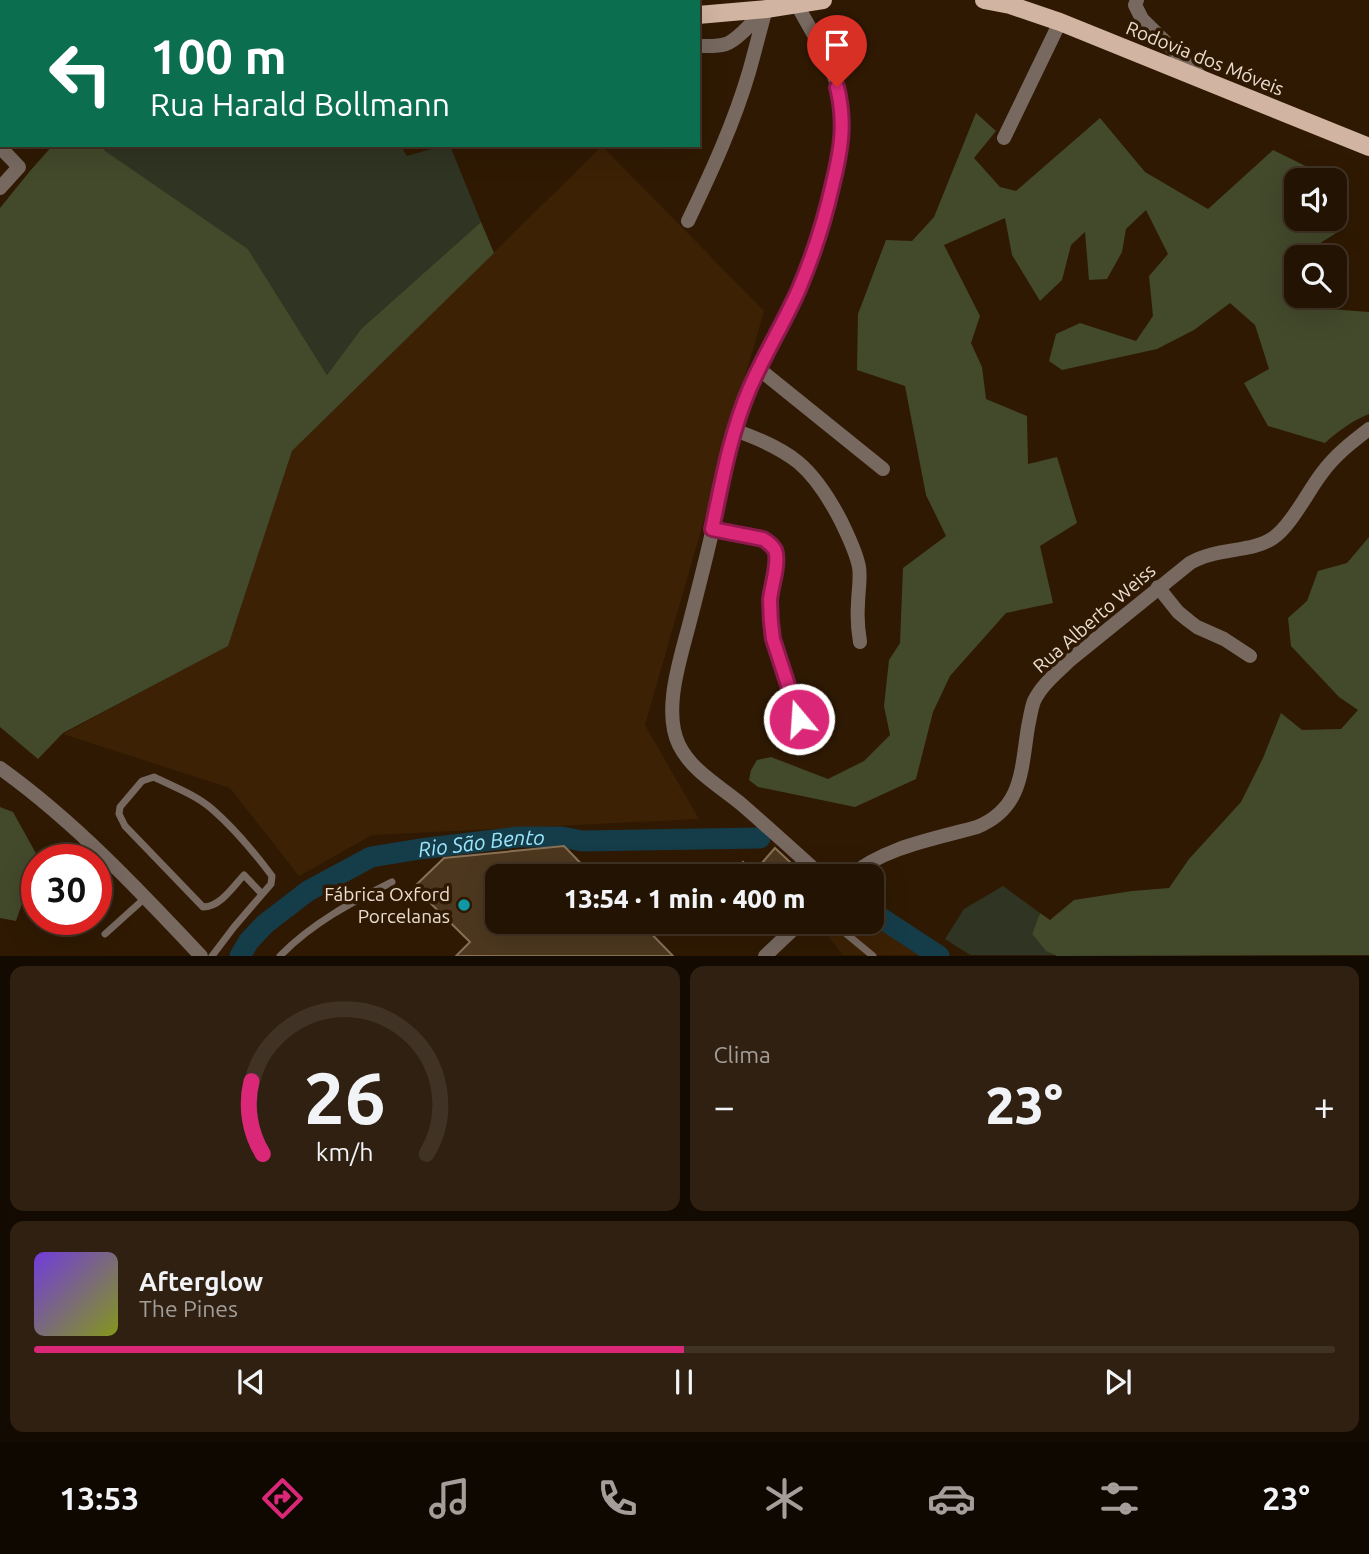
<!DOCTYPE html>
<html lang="pt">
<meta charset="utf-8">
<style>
:root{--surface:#231302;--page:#2f2011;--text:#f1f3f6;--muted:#a39e99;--line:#403224;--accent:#db2777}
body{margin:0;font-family:Ubuntu,sans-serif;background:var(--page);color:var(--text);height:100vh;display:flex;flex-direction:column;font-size:26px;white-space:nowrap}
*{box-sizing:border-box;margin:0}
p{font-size:23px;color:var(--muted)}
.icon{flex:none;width:38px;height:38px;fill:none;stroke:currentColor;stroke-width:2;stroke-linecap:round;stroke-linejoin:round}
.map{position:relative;height:956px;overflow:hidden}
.drawer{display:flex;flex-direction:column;gap:10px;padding:10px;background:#130a01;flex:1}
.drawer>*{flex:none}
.top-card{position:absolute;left:0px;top:0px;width:700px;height:147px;box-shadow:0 7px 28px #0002,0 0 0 2px var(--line);background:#0b6e4f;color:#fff;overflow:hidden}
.fabs{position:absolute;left:1284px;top:168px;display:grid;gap:14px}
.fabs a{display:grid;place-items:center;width:63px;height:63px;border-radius:14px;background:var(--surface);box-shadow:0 7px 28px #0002,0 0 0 2px var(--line);font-size:35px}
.speed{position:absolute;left:21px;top:844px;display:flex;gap:14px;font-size:35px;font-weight:700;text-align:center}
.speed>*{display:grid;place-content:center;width:91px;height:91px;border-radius:50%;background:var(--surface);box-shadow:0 7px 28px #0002,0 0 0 2px var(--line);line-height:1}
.speed .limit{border:10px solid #d22;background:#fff;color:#111}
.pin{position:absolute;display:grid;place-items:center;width:60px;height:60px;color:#fff;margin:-72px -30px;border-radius:50% 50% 50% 0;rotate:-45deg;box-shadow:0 0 7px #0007}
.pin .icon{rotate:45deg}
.me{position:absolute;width:77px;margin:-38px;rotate:342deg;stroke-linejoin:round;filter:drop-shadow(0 0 5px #0008)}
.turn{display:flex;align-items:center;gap:24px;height:147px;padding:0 35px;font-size:32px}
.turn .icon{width:91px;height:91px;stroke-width:2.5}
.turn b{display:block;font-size:49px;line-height:60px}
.big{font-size:52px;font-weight:800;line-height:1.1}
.drawer .tile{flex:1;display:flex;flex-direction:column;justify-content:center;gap:10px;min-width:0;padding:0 24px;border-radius:14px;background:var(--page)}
.drawer .dial{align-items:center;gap:0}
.dial svg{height:182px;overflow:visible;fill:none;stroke:var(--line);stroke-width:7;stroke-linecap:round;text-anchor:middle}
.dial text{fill:var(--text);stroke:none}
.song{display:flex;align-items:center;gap:21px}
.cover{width:84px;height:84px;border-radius:10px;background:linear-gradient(135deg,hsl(260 70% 55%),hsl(70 70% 35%))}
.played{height:7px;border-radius:4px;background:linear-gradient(90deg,var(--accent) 50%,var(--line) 50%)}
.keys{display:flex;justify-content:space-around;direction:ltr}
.heat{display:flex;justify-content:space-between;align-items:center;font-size:38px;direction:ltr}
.drawer .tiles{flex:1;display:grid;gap:10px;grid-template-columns:1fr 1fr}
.tile:last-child{grid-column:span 2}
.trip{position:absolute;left:485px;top:864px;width:399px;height:70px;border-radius:14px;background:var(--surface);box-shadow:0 7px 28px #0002,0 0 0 2px var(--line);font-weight:800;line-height:70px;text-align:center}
.tab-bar{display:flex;height:112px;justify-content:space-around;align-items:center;background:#0e0801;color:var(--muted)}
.tab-bar .icon{width:49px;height:49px}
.tab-bar .current{color:var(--accent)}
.tab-bar b{font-size:32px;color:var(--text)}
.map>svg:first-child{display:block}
</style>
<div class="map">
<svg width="1369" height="956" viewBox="0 0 1369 956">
<rect width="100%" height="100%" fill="#2f1903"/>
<path fill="#3c2104" d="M602,146L764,311L645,725L699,819L372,835L299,876L230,788L63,734L227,646L292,451Z
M825,922H867L924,955H843L820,926Z"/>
<path fill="#303422" d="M101,145H400L407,156L435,148H451L481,222L361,329L327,375L248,249L104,151Z
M1003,886L1040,913L1032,934L1046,950L1057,955H970L945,939L964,909Z"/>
<path fill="#43492b" d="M976,113L996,131L974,158L1000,187L1016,191L1100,118L1145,172L1208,209L1273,150L1328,177L1329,180H1297V219H1335V199L1344,228L1308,251V257H1297V296H1317L1329,309L1369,312V414C1352,421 1338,431 1325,443L1268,426L1244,383L1269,369L1255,325L1230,303L1194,330L1157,349L1062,370L1049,361L1056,334L1080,323L1136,341L1153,316L1149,276L1168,254L1146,210L1126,229L1122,252L1107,279L1089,280L1085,232L1071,245L1062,280L1040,301L1012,255L1005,218L944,245L980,316L971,343L982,367L986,399L1027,416L1028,464L1057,457L1077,523L1040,546L1053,603L1006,613L950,676L933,712L916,779L855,807L758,787L749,780L751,770L757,760L771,757L828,779L864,761L890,735L884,706L889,660L900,643L903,568L946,536L926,495L905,386L857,370L858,314L886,240L912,241L934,217Z
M53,145H101L105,151L248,249L327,375L361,329L481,222L494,253L292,451L228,646L63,733L38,759L0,727V208L30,171Z
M1369,537V955L1057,956L1046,951L1032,934L1040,913L1050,920L1074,900L1132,891L1169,888L1189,859L1241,802L1263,758L1281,713L1302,730L1341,729L1358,710L1339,697L1291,646L1288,618L1307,601L1318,571L1347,563Z
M0,807L13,812L38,857L16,921L0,918Z"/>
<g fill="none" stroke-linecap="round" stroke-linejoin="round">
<g stroke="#153d49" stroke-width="21">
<path d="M872,912L939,956"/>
<path id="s1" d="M240,956L249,941L265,924L308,891L371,857L420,849L518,837H562L582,841L760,838"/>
</g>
</g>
<path fill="#4d381f" stroke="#887156" stroke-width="2" d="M564,846L594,877H497V922H640L673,956H456L470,942L414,887L444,858Z
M775,848L806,877H739L733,872L743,862L754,872Z"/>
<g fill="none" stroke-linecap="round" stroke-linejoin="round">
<path stroke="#776960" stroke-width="7" d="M832,922L873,956
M105,934L145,898
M212,956L234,927L271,884L272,876C254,852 235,829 212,809C196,795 174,787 154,777L142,781L120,807L119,814L125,826L203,907C220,907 233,887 244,875L262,894
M280,956C312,923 352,902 392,882"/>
<path stroke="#776960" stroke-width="14" d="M1137,0L1135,5L1142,19L1200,76
M506,2L508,0
M698,46C707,46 717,47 726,44C739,39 754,20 764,10
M1004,138L1060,22
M0,147L19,167L0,188
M688,221C711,173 734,123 749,72C755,51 760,30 766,9
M759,369L883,469
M734,430C792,450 813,467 841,521C848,536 856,551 859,567C861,579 858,592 858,604C857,617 858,630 860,642
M712,529C726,532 760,534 770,544C782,555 771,586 770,601C770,614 771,627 773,639L806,741
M1158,587L1178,612L1189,621L1197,627L1224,639L1250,656
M0,768C74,821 138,889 201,956"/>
<path stroke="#776960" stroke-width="14" d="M797,5C814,36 837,70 842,106C846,132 839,159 833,184C824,221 813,256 798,290C779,332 755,371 739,415C726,451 721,490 713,528C706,559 698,590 690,621C681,657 662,710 679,745C692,771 718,785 740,803C768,827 795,852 823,877
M849,877C884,847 934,839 977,827C1023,808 1021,770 1028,727C1030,718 1031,709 1034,701C1042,684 1058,672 1070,660L1190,563C1217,547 1251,553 1273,538C1291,526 1308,491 1322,473C1335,455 1352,442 1369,429
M765,956L801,922"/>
<path stroke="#d1b4a2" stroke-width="18" d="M571,0L578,2
M984,0L1010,5L1060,22L1369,147
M698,15L766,9L823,0"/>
</g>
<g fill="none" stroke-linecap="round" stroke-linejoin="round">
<g stroke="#8e194d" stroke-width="18">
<path id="route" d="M799,719L773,639C771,626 770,613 770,600C771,587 780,562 775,550C772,545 768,542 763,539L712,529C722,482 730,435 749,390C764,355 784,323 799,289C813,256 824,222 832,187C841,151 846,123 837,87"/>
</g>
<use href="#route" stroke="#db2777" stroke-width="12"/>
</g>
<circle fill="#0f9aa8" stroke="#2f1903" stroke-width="2.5" cx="464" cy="905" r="7"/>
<g text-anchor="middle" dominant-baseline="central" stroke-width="7" stroke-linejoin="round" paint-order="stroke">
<g font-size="19" fill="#ecddd0" stroke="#2f1903">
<text transform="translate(1205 58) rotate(22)">Rodovia dos Móveis</text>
<text transform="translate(1094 618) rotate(-41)">Rua Alberto Weiss</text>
</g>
<g font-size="19" fill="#ecddd0" stroke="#2f1903" text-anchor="end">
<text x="450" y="894">Fábrica Oxford<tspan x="450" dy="22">Porcelanas</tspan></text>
</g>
<g font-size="21" font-style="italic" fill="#9ce5fc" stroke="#2f1903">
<text stroke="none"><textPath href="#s1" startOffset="278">Rio São Bento</textPath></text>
</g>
</g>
</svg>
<div class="fabs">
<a><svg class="icon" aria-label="sound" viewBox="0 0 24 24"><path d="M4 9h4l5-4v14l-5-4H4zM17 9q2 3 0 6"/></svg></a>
<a><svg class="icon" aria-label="search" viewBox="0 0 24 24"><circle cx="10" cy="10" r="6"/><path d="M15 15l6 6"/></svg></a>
</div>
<div class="speed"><div class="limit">30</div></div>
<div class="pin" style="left:837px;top:87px;background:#d93025"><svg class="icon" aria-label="arrive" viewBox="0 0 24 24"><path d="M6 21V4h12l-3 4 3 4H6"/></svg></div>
<svg class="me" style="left:799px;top:719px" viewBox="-20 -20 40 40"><circle r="17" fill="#db2777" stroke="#fff" stroke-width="3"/><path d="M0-11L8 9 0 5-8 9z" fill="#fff"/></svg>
<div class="trip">13:54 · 1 min · 400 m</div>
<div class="top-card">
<div class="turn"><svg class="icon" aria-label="left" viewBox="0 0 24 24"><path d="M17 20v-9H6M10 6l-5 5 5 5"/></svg><div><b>100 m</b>Rua Harald Bollmann</div></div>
</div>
</div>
<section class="drawer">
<div class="tiles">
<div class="tile dial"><svg viewBox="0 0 100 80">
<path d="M14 69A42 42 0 1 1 86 69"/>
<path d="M14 69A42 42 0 0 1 9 37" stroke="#db2777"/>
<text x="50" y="56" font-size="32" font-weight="700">26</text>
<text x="50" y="72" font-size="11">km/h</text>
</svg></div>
<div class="tile"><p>Clima</p>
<div class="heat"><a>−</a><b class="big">23°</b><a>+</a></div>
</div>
<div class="tile">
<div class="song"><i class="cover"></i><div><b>Afterglow</b><p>The Pines</p></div></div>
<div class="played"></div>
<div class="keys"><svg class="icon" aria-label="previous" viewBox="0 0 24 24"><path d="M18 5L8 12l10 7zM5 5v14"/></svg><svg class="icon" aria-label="pause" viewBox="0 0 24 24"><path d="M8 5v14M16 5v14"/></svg><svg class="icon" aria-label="next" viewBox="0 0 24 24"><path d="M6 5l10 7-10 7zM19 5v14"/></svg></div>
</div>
</div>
</section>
<nav class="tab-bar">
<b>13:53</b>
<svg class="icon current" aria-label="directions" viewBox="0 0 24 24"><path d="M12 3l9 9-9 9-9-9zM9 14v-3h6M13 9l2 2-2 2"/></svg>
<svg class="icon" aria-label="music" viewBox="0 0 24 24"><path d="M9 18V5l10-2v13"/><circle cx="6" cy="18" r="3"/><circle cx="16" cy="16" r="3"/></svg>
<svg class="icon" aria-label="phone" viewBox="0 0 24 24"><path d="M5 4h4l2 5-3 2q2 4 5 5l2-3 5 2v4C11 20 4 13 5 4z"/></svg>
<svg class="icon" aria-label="climate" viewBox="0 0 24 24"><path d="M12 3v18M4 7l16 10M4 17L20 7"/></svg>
<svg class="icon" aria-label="car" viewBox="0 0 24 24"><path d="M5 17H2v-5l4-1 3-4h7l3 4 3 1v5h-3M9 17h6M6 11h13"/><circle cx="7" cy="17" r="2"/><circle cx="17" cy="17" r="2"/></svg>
<svg class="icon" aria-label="filters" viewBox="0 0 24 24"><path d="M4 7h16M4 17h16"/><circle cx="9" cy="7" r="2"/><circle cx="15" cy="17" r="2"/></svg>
<b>23°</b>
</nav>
